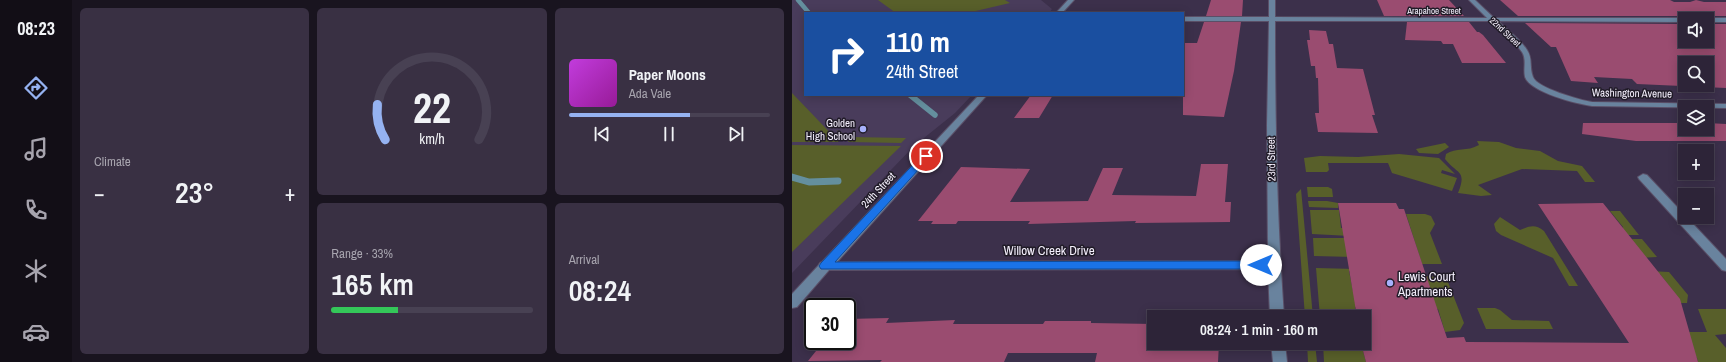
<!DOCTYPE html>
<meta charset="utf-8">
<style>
:root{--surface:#2d2438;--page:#393043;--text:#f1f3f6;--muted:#a7a4ae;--line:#484153;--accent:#95b2f1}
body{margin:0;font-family:"Archivo Narrow",sans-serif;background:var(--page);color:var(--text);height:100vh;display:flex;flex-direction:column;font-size:15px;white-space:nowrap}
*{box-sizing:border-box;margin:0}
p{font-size:13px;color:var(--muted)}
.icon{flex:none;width:22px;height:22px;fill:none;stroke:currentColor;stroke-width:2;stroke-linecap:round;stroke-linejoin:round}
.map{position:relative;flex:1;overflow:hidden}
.details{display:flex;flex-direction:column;gap:8px;padding:8px;background:#19141f;width:720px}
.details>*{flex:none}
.guide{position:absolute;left:12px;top:12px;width:380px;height:84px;border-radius:0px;box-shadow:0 2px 10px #0003,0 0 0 1px var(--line);background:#1a4fa0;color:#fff;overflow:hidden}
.buttons{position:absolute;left:886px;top:12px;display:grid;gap:8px}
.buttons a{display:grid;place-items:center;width:36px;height:36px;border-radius:0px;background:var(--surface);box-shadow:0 2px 10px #0003,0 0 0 1px var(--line);font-size:20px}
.speed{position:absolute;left:12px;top:298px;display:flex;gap:8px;font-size:20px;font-weight:700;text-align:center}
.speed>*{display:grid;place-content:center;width:52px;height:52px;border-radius:50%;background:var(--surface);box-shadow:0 2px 10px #0003,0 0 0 1px var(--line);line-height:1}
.speed .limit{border:2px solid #111;border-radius:6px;background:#fff;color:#111}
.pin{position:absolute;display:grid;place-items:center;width:34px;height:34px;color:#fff;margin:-17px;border:2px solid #fff;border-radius:50%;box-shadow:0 1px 4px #0007}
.me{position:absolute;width:44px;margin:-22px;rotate:270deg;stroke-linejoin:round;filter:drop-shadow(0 0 3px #0008)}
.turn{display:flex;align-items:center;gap:14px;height:84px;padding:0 16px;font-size:18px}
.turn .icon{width:52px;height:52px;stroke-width:2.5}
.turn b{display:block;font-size:28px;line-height:34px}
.big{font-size:30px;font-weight:600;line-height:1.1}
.details .widget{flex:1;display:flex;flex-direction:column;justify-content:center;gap:6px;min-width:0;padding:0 14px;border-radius:6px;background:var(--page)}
.details .dial{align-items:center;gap:0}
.dial svg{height:104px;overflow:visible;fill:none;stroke:var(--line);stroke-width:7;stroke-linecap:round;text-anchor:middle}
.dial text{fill:var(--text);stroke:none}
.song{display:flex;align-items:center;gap:12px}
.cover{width:48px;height:48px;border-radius:6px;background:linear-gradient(135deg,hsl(290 70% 55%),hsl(300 70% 35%))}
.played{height:4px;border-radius:2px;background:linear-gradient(90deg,var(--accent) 60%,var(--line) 60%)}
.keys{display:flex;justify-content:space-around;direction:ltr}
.heat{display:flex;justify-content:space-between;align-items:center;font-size:22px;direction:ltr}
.charge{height:6px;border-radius:3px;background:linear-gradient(90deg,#34c759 33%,var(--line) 0)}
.details .tiles{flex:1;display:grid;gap:8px;grid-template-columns:repeat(3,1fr)}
.widget:first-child{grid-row:span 2}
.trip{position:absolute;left:355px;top:310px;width:224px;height:40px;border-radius:0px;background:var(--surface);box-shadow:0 2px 10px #0003,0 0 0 1px var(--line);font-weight:600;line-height:40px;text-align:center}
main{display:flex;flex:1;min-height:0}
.menu{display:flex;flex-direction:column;width:72px;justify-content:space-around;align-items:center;background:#120e16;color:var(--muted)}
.menu .icon{width:28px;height:28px}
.menu .selected{color:var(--accent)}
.menu b{font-size:18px;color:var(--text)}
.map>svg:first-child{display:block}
</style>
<main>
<nav class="menu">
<b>08:23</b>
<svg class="icon selected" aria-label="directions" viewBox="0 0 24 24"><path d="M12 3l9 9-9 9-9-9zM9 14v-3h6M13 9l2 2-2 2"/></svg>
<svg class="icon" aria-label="music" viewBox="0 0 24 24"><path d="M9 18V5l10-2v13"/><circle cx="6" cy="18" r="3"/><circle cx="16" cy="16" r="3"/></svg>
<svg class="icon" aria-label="phone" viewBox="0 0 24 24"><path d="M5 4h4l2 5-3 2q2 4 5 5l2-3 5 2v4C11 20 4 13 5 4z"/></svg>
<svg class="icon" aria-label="climate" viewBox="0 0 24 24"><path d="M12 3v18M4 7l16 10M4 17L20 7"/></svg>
<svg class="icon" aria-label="car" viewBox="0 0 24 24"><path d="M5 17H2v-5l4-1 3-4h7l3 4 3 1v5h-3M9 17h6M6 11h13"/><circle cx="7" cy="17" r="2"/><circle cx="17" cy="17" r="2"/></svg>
</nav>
<section class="details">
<div class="tiles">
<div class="widget"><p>Climate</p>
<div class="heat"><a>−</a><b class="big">23°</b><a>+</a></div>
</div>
<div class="widget dial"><svg viewBox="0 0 100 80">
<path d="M14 69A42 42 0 1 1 86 69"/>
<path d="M14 69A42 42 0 0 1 8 42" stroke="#95b2f1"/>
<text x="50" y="56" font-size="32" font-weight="700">22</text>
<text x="50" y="72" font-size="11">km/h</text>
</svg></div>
<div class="widget">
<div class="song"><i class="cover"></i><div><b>Paper Moons</b><p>Ada Vale</p></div></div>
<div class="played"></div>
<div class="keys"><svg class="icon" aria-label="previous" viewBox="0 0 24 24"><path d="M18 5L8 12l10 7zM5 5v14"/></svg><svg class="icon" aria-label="pause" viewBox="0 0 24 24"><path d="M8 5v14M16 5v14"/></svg><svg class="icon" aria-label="next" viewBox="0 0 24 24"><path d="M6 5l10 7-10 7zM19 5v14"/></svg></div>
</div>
<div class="widget"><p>Range · 33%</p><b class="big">165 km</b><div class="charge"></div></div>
<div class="widget"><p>Arrival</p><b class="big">08:24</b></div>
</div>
</section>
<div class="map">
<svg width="934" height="362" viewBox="0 0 934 362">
<rect width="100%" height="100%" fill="#3c304b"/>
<path fill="#493c5b" d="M0,0H249L260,9L257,13H13V95H180L163,113L122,146L0,273Z"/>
<path fill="#585f2a" d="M86,0H213L218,3L175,13H104Z
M0,93L47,142H0Z
M44,130L59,137L114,138L109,143L57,142Z
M685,141L707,142L724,148L748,151L766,161L790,166L803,182H793L785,171L730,169L686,185L700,195L689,196L666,193C675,170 666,175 653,159L654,154C664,147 675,152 687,145Z
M653,143L657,147L646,154L627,153L624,149Z
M0,145L109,146L0,252Z
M607,154L647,158L663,174L650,170L649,173L665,178L660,191L600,173L596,163H536L537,170L535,172H514L512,158L528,156L566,157Z
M515,187H536L540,189L541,197H516Z
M509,189L521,317H513L504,194Z
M516,201H535L546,203V208L517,207Z
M518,210H547L549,228H558V236L520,234Z
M818,211H828L847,235H828L831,227Z
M614,214H633L639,216L643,224L638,233L650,264H630Z
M708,217L728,230C738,226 743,224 752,231L786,286H777L761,258L709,235L704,231L702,224Z
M521,238H552L562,257L522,256Z
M840,239H850L865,257L846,258Z
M524,268L564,269V271H557L561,291L570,307H563L565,317H528Z
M857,271L877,272L896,295L895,303H883L884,295L868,274H859Z
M626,276L654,277L672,323L668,330L653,332L646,309L637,308Z
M685,308H703L708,310L720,320L757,321L761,329H694Z
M906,309H934V334L923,335L934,348V362H906L905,358L886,332H915Z
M515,343H523L525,362H516Z
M531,343H569L574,362H532Z"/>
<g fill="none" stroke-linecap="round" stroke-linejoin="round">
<path stroke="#648f9e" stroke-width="4.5" d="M6,0L17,13"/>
<path stroke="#648f9e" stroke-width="5.5" d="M118,95L143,115"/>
<path stroke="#648f9e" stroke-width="7" d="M0,177L17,182L46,181"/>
</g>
<path fill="#9a4c70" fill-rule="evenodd" d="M419,0H451L450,16H414Z
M585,0H657L672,16H592Z
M708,0H878L882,2H898L904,0L912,2H934V16H915L912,19H896L893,16H726Z
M412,22H449L442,71L432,117L391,115V43H405Z
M615,22H677L685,32H687L691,35L714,63H670L661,44H651L649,41L613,40Z
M733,23L893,24V41H915V24H934V88L845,84L840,79L802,77L806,83L779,81L764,47H759ZM893,63H915V85H893Z
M517,30L534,31L537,44H541L545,68L571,69L583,115H580L586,133L526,132L523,113H527L526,78H524L523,66H519L515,40H518Z
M239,95H261L247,118H222Z
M791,123H893V129H915V123L934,124V141H844L790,134Z
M409,164H436L433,202H439L438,222L343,223L344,221L236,224L238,221H166L164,224H139L141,221H126L169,167L238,169L218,202L296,201L311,168H331L320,195L404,196Z
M546,203H604L607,209H612L655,338L672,337L674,342L837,343L746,204L811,203L888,299L906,362H574L569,343H572V317H565Z
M97,318L94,323L163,320L161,324H251L253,321H299V323L362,324V343H427L426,362H303L305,353H216L212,362H88L90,360L16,361L32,341H55V319Z"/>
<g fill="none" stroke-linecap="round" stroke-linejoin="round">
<g stroke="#5a4f67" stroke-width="2">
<path id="minor" d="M276,0H282L270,13H264Z
M477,0H483V17L695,18L677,0H683L702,18H893L895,19H893V22L706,21C715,30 728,39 735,50C741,59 737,67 741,77C745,88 788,100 800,102L934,104V108L800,106C785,104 738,92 733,77C731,68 735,60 730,52C723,41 708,31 699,21H483C483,120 485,218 492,317H478L476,269L37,270L5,307L0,308V294L26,266L28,263L30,262L187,95H195L45,262L476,261L475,125L477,21H391V17H477Z
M915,18H934V22H915V19H913Z
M851,174L855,175L934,259V271L930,270L847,179L846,177Z
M479,343H493L495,362H481Z"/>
</g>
<use href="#minor" fill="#69839e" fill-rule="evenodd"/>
</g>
<path fill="#1a73e8" stroke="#114b97" d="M134,153L137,154L138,156L137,158L43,262L469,261L473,262L475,265L473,268L469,269H29L27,266L29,263L131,154Z"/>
<g fill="#a7b1fc" stroke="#201b27" stroke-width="1.5">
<circle cx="71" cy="129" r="4"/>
<circle cx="598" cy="283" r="4"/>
</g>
<g text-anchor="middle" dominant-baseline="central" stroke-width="3" stroke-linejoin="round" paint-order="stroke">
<g font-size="9" fill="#f5f0fd" stroke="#201b27">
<text x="642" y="11">Arapahoe Street</text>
<text transform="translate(713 32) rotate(43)">22nd Street</text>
</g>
<g font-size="11" fill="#f5f0fd" stroke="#201b27">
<text transform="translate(840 93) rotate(1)">Washington Avenue</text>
<text transform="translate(479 159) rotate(-91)">23rd Street</text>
<text transform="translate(86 190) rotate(-47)">24th Street</text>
</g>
<g font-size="11" fill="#f5f0fd" stroke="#201b27" text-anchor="end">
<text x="63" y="123">Golden<tspan x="63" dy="13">High School</tspan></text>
</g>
<g font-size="13" fill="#f5f0fd" stroke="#201b27">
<text x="257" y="250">Willow Creek Drive</text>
</g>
<g font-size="13" fill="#f5f0fd" stroke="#201b27" text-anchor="start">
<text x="606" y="276">Lewis Court<tspan x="606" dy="15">Apartments</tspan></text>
</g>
</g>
</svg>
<div class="buttons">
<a><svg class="icon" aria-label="sound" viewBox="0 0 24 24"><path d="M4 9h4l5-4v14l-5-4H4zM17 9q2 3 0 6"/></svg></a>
<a><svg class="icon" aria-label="search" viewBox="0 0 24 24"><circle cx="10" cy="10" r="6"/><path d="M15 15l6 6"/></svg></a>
<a><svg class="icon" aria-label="layers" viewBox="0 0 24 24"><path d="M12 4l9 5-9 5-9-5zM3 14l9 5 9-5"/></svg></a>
<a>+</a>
<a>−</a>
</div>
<div class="speed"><div class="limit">30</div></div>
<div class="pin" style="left:134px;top:156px;background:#d93025"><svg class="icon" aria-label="arrive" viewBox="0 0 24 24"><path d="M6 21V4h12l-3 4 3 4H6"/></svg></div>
<svg class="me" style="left:469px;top:265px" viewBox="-20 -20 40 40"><circle r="19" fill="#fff"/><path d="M0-13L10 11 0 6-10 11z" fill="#1a73e8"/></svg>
<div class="trip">08:24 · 1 min · 160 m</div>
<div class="guide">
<div class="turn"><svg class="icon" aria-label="right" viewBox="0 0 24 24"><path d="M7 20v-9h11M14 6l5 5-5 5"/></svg><div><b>110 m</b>24th Street</div></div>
</div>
</div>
</main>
